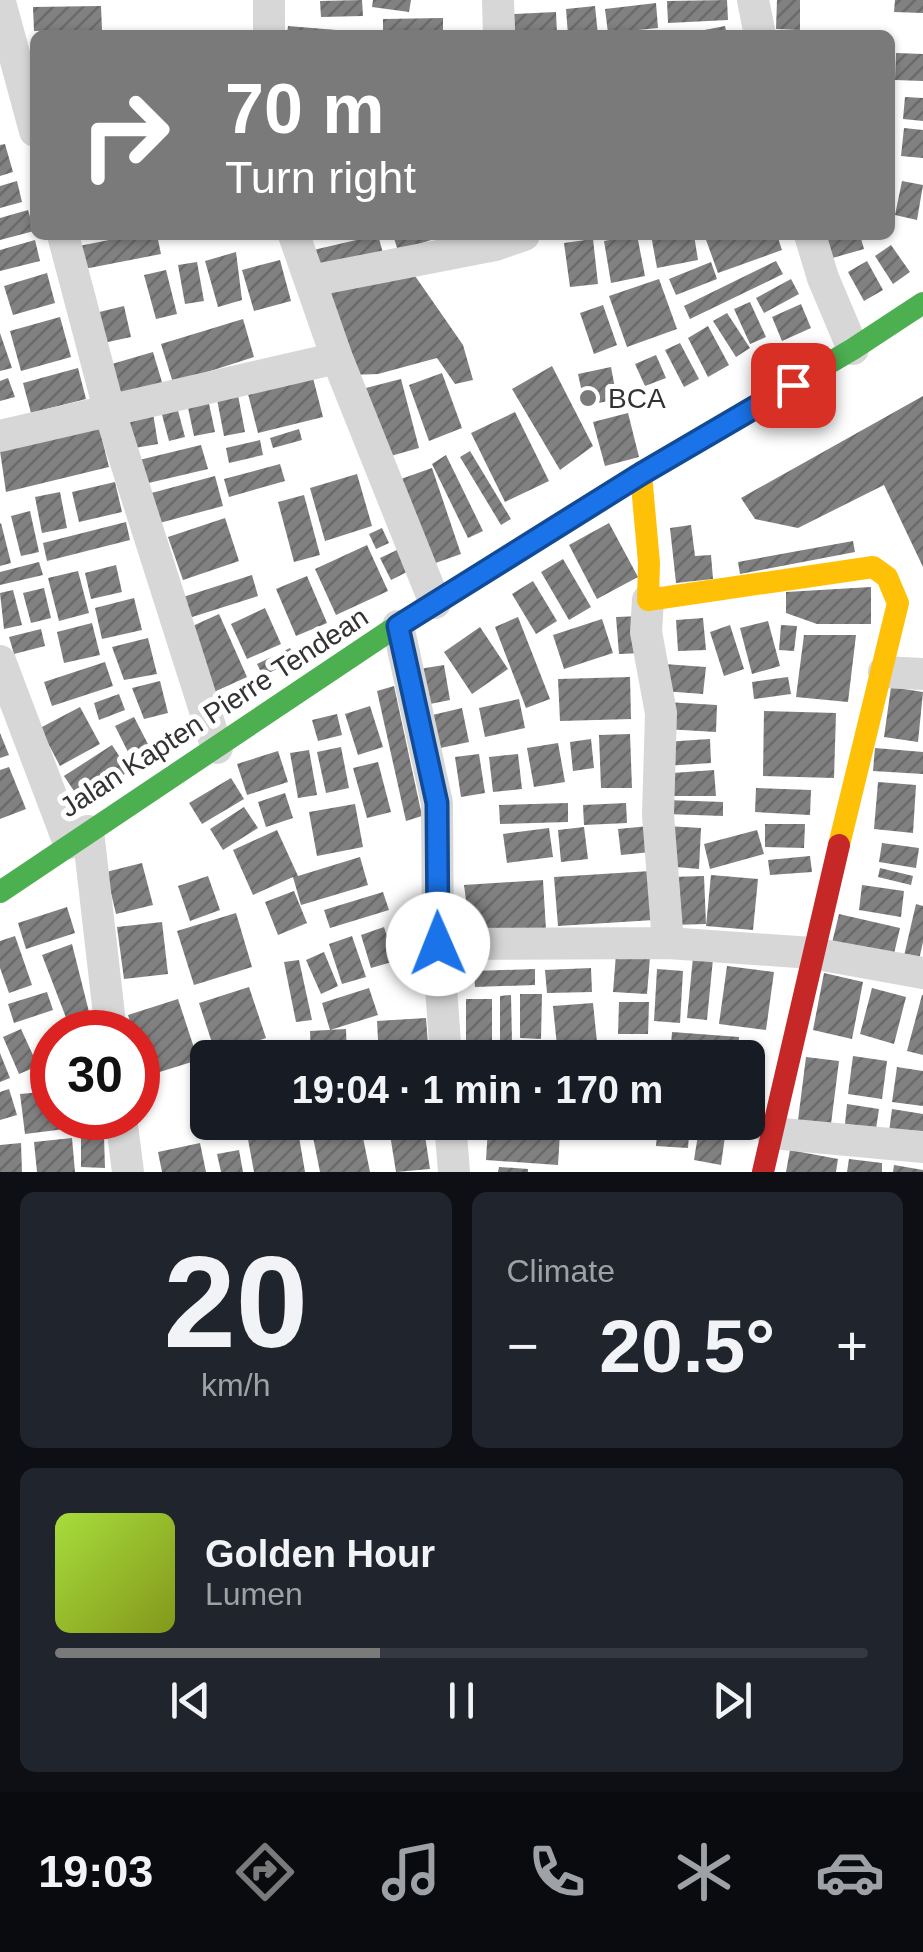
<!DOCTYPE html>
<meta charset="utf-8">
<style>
:root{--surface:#171b24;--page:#20242c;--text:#f1f3f6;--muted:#9ea1a6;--line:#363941;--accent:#7a7a7a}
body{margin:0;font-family:Helvetica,sans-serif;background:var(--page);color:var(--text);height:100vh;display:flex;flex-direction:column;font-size:38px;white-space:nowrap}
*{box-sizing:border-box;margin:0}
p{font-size:32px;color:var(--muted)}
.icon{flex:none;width:55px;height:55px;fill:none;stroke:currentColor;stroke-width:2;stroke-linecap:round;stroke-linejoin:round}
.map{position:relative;height:1172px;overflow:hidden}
.panel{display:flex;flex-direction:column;gap:20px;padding:20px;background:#0d0f14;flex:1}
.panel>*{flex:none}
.top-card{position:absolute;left:30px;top:30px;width:865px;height:210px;border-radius:15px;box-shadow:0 2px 8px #0004;background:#7a7a7a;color:#fff;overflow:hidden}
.speed{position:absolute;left:30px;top:1010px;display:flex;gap:20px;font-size:50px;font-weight:700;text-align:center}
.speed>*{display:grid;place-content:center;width:130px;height:130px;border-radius:50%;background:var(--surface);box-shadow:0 2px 8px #0004;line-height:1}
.speed .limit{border:15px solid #d22;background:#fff;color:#111}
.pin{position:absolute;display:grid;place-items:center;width:85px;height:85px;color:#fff;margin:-42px;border-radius:20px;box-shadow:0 5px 15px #0006}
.me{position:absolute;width:110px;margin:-55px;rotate:359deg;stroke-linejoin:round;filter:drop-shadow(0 0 8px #0008)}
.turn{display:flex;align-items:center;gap:35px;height:210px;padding:0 30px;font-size:45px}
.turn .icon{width:130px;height:130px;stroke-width:2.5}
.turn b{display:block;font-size:70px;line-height:85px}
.big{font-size:75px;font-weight:600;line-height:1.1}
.panel .widget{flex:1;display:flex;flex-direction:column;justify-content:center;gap:15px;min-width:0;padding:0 35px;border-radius:15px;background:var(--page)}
.panel .dial{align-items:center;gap:0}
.dial b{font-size:130px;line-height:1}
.song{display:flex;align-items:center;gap:30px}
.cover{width:120px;height:120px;border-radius:15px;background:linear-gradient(135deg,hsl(80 70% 55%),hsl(70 70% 35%))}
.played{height:10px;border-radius:5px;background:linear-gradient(90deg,var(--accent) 40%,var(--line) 40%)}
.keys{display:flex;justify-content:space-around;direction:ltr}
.heat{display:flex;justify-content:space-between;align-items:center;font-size:55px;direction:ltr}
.panel .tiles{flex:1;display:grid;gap:20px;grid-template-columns:1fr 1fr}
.widget:last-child{grid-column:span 2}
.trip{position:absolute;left:190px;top:1040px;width:575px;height:100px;border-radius:15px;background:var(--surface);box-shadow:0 2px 8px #0004;font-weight:600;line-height:100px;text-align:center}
.tab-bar{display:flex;height:160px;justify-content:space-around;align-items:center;background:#090b0e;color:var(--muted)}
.tab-bar .icon{width:70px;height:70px}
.tab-bar .on{color:var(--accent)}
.tab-bar b{font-size:45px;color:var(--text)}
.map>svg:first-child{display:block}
</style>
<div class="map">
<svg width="923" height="1172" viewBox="0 0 923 1172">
<defs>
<pattern id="building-hatch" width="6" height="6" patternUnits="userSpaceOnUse" patternTransform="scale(2.5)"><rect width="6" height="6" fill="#818181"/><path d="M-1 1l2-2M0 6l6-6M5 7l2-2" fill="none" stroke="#6a6a6a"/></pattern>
</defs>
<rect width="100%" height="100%" fill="#fff"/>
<path fill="url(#building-hatch)" d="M362,0L363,16L321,17L320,1Z
M373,0H411L409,12L372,7Z
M727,0L728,20L668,23L667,1Z
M777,0H800V30L776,29Z
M895,0H923V13L894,12Z
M656,3L658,28L608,33L605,9Z
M101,6L102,30L34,31L33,7Z
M595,6L598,35H568L566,9Z
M556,12L557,35H515L514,14Z
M443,18V35H383V19Z
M288,26L348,31V35H287Z
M725,26L727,35H689V33Z
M180,30L181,35H148V32Z
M896,53L923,54V81L895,80Z
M905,97L923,98V121L903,119Z
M904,128L923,130V158L901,156Z
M5,144L13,172L0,176V145Z
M17,181L22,202L0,208V186Z
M902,181L923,185L917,220L895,215Z
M28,210L34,231L0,240V218Z
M134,235H157L161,254L79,270L74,247Z
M378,235L383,253L314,270L309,251Z
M393,235H429L431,240L398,251Z
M637,235L645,276L611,283L604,241Z
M651,235H694L698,260L657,268Z
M709,235H777L782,250L718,273L705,237Z
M822,235H860L864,249L829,259Z
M593,239L598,284L570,287L564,243Z
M35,240L40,261L0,271V250Z
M891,245L910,272L893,284L875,256Z
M236,252L242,300L218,307L205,261Z
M280,260L291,301L254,311L242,270Z
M776,261L783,274L690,319L684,306Z
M867,261L883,290L864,301L848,272Z
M197,262L204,301L185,304L178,265Z
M711,262L717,279L676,295L669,279Z
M166,270L177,314L156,319L144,275Z
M47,273L55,303L13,315L4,286Z
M413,273L463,345L473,380L455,384L437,358L378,374L351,375L326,291Z
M659,279L677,329L627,347L609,296Z
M791,279L799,294L764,313L756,298Z
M750,302L766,337L750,344L734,309Z
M801,304L811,328L782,341L772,317Z
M603,305L617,345L594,354L580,313Z
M124,306L131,337L94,345L87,315Z
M727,313L750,348L736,357L713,321Z
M60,317L71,357L21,371L10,331Z
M243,319L254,357L173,383L161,344Z
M708,326L729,365L708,377L688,338Z
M0,333L12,368L0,371Z
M680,343L699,379L684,387L665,350Z
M153,352L164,389L116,403L105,366Z
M656,355L666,378L645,386L635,364Z
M552,366L593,446L560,470L512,389Z
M611,367L617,399L585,406L578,374Z
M78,368L86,399L31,413L23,383Z
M442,373L462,428L429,441L409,385Z
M312,374L323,417L258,433L247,390Z
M8,378L15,397L0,401V381Z
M401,379L419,448L380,459L362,389Z
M237,390L245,432L224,436L216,394Z
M923,396V567L884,485L798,528L755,519L741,498Z
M208,399L215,432L194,436L187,403Z
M177,407L185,437L169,441L161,411Z
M515,412L549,481L505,502L471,433Z
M153,413L158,444L129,449L123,418Z
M628,413L639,457L605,466L593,422Z
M99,427L109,467L6,492L0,451Z
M299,429L302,440L273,448L270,438Z
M260,440L263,455L229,463L226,448Z
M201,445L208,469L140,485L135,461Z
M470,451L511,519L501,525L460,457Z
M446,455L483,531L468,538L432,464Z
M280,464L285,481L229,497L224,479Z
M432,468L461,554L427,566L398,480Z
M357,474L372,526L325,541L310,488Z
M215,476L223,506L152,525L144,495Z
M115,482L122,512L79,522L72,492Z
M60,492L67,528L42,533L35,497Z
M304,495L320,555L294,562L278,502Z
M30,511L39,552L21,556L11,516Z
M225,518L239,561L183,580L168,537Z
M126,522L130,540L47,561L43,543Z
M1,523L11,563L0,566V524Z
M609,523L638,577L597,599L569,545Z
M691,525L695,556L711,555L713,579L676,583L670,528Z
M382,528L389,543L376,549L369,534Z
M853,541L855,552L740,574L738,562Z
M367,545L388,591L336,615L315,569Z
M397,550L407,572L391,580L380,558Z
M563,559L591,607L569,620L541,572Z
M39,562L43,575L0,585V572Z
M116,565L122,592L91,599L85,573Z
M78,571L89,613L59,621L48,578Z
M252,575L258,596L189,618L183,597Z
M307,576L327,623L296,636L276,589Z
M533,581L557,621L536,634L512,594Z
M871,587V624H817L786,613V592Z
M44,588L51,618L31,623L23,593Z
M13,590L22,625L4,629L0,593Z
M134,598L142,630L102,639L95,608Z
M265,608L281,644L247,659L231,624Z
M219,614L247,677L214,692L186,629Z
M641,616L643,653L619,654L616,617Z
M518,617L550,699L526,708L495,627Z
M703,618L706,650L678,651L676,620Z
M602,619L613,653L564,669L553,635Z
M768,621L780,666L752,674L740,628Z
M92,623L100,655L64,663L57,632Z
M730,625L744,669L724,676L710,632Z
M781,625L797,626L794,651L779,650Z
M480,627L508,669L472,694L444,652Z
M41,629L45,646L14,654L9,637Z
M804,635H856L848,702L796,697Z
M148,638L157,674L124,680L112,647Z
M290,648L296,659L263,676L257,664Z
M105,662L113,686L52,706L44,682Z
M664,664L706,667L703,694L663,691Z
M444,665L450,700L420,706L413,670Z
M630,677L631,719L560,721L558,679Z
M788,677L791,694L754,699L752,682Z
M160,681L168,713L144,719L132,688Z
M394,686L422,816L406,821L377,691Z
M891,687L923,692L918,742L884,737Z
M119,694L125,710L99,720L94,703Z
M519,699L525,728L485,737L479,708Z
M666,702L717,705L716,732L665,729Z
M370,706L383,747L358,755L345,714Z
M80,707L100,744L60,766L40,728Z
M462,708L469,742L431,750L424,717Z
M764,711L836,713L834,778L763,776Z
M337,714L342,735L318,741L312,720Z
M134,717L151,750L132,760L115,726Z
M0,733L9,755L0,758Z
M630,734L632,788H601L599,735Z
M591,739L594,768L573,771L570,742Z
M710,739L711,763L665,766L664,742Z
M558,743L565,782L534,787L527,748Z
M112,745L129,771L82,803L64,776Z
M341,747L349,788L326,793L317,752Z
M875,748L923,752V774L873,771Z
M309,750L317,795L298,798L290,753Z
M278,751L288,782L247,795L237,764Z
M479,754L485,793L461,797L455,757Z
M518,754L522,789L493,792L489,757Z
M378,762L391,812L367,818L353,768Z
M9,767L26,809L0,819V770Z
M714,770L716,796H659V774Z
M231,778L244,799L202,824L189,803Z
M878,782L916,785L913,833L874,829Z
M756,788L811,790L810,815L755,812Z
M285,793L293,818L266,827L258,802Z
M666,800L723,802V816L666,814Z
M568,803V822L500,824L499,805Z
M626,803L627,823L584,825L583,805Z
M355,804L363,847L317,856L309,812Z
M244,807L258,828L223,850L210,829Z
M765,824H805L804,848L765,847Z
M649,826L651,852L621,855L618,829Z
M666,826L701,828L699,869L664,866Z
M584,827L588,859L561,862L558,830Z
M549,828L553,857L507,863L503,834Z
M277,830L298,876L360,857L368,885L301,905L293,877L253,895L233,850Z
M757,830L764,854L710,869L704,844Z
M882,843L919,848L916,868L879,862Z
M810,856L812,872L770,875L768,860Z
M142,863L153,905L116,914L106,872Z
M880,868L913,876L911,885L878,877Z
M651,871L654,920L558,926L554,877Z
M711,875L758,879L753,930L706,926Z
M208,876L220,910L190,921L178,886Z
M704,876L706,924L673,925L671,877Z
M543,880L546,930H470L464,885Z
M862,885L904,891L901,917L859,910Z
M294,891L307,923L278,935L265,902Z
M383,892L389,910L330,928L324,910Z
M916,904L923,906V942L918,964L903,960Z
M67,907L75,933L26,949L18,923Z
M236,913L252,967L194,985L177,931Z
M839,914L900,928L893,958L832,943Z
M162,922L168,974L124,979L117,927Z
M425,925L426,960L396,961L394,927Z
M384,927L395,961L371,968L361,935Z
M15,936L32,985L9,993L0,968V941Z
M352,936L366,977L342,984L329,944Z
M72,944L91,1020L70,1028L42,955Z
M324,952L338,986L321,994L306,960Z
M616,954L650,957L647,994L613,992Z
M693,957L713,959L707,1020L687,1018Z
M299,960L312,1020L296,1022L284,962Z
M727,966L774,972L766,1030L719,1024Z
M591,968L592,992L547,993L545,970Z
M535,969V985L475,987L474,971Z
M657,969L683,971L680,1023L654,1021Z
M824,973L863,982L852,1039L813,1030Z
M249,987L266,1038L216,1055L199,1003Z
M369,988L378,1015L330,1030L322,1003Z
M872,988L906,997L894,1044L860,1034Z
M47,992L53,1010L14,1023L8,1004Z
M520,994H542L541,1039L520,1038Z
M511,995L512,1041H500V996Z
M922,995H923V1055L907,1051Z
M178,999L198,1060L147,1076L138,1045V1032H133L128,1015Z
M466,999H492V1040H466Z
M619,1002H649L648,1034H618Z
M593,1003L597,1042L557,1046L553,1006Z
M426,1018L429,1058H379L377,1021Z
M21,1029L38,1066L19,1074L3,1037Z
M346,1029L347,1058H311L310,1031Z
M672,1032L739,1037L738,1058H670Z
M616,1045H661V1058H616Z
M457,1047L500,1049L499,1058H457Z
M0,1053L10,1078L0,1082Z
M853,1056L887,1061L882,1099L848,1094Z
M806,1057L839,1061L831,1124L798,1120Z
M897,1067L923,1071V1106L892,1102Z
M9,1089L17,1115L0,1120V1092Z
M52,1091V1118H64L65,1129L25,1134L20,1094Z
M847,1104L879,1109L876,1129L845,1124Z
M892,1109L923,1114V1137L889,1132Z
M388,1122H423L430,1169L396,1172Z
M658,1122H690L688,1148L656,1146Z
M700,1122H727L721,1165L694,1160Z
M297,1125L305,1172H254L247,1134Z
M488,1127L560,1133L558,1165L486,1160Z
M361,1128L370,1172H320L313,1137Z
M81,1137H104L105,1168L81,1167Z
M72,1138L75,1172H37L34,1142Z
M21,1143L22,1172H0V1145Z
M200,1143L206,1172H162L158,1152Z
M239,1150L243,1172H221L217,1154Z
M790,1150L838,1159L836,1172H786Z
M849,1159L882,1163V1172H847Z
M894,1165L923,1170V1172H893Z
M499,1167L528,1169V1172H498Z"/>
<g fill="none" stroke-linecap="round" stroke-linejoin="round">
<path stroke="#d7d7d7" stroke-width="32" d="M498,0L499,35
M753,0L760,35
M0,2L35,131
M269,35V0
M63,235L109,409L217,748
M294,235L337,358L435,603
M810,235L823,278L853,349
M310,281L495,245L524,235
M0,436L337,358
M648,600L646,632L661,713L658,815L668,943
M398,626L437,803L438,944L446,1058
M0,661L69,843
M884,672L923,674
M88,831L111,1032
M438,944L668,943L812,953L923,973
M121,1118L128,1172
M450,1122L454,1172
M772,1133L923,1147"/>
<path stroke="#4caf50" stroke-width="22" d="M0,892L391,630L641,474L853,349L923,303"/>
<path stroke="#ffc107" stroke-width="22" d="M641,474L649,563L648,600L873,567L887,577L898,603L839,845"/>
<path stroke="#c62828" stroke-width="22" d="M763,1172L839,845"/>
</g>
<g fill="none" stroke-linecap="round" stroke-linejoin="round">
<g stroke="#114b97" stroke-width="25">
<path id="route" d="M438,944L437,803L398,626L641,474L793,385"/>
</g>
<use href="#route" stroke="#1a73e8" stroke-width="18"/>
</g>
<circle fill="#7a7a7a" stroke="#fff" stroke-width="4" cx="588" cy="398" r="10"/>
<g text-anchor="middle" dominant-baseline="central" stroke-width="10" stroke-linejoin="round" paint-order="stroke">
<g font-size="28" fill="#333" stroke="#fff" text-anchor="start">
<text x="608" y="398">BCA</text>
</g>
<g font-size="28" fill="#333" stroke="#fff">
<text transform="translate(214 712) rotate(-33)">Jalan Kapten Pierre Tendean</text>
</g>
</g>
</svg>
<div class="speed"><div class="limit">30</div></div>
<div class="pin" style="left:793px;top:385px;background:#d93025"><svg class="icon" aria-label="arrive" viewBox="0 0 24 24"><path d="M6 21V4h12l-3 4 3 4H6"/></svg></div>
<svg class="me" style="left:438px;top:944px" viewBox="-20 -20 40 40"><circle r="19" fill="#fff"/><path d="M0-13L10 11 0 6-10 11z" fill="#1a73e8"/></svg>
<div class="trip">19:04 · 1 min · 170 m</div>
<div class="top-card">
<div class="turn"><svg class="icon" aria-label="right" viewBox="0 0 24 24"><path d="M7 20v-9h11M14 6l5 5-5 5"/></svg><div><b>70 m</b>Turn right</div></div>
</div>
</div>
<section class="panel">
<div class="tiles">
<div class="widget dial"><b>20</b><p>km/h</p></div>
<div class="widget"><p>Climate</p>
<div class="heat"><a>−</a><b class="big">20.5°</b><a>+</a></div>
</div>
<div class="widget">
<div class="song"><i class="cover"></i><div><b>Golden Hour</b><p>Lumen</p></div></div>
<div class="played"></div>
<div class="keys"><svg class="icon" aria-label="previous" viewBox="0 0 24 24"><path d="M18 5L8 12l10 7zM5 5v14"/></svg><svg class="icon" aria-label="pause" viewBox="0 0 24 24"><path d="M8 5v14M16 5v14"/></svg><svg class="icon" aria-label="next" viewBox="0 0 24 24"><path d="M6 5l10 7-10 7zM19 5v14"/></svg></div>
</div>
</div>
</section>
<nav class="tab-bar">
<b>19:03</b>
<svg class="icon on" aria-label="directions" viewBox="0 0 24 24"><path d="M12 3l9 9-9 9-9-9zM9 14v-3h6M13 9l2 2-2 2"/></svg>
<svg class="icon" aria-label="music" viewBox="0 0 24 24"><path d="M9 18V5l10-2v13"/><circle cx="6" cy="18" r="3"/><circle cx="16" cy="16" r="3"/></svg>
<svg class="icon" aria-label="phone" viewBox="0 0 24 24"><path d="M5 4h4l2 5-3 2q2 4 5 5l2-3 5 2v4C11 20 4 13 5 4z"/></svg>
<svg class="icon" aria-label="climate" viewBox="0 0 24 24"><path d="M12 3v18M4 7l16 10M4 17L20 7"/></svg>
<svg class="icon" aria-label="car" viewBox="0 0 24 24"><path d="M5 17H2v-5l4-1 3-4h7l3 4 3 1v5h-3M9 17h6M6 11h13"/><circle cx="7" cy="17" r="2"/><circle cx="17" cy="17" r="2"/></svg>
</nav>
